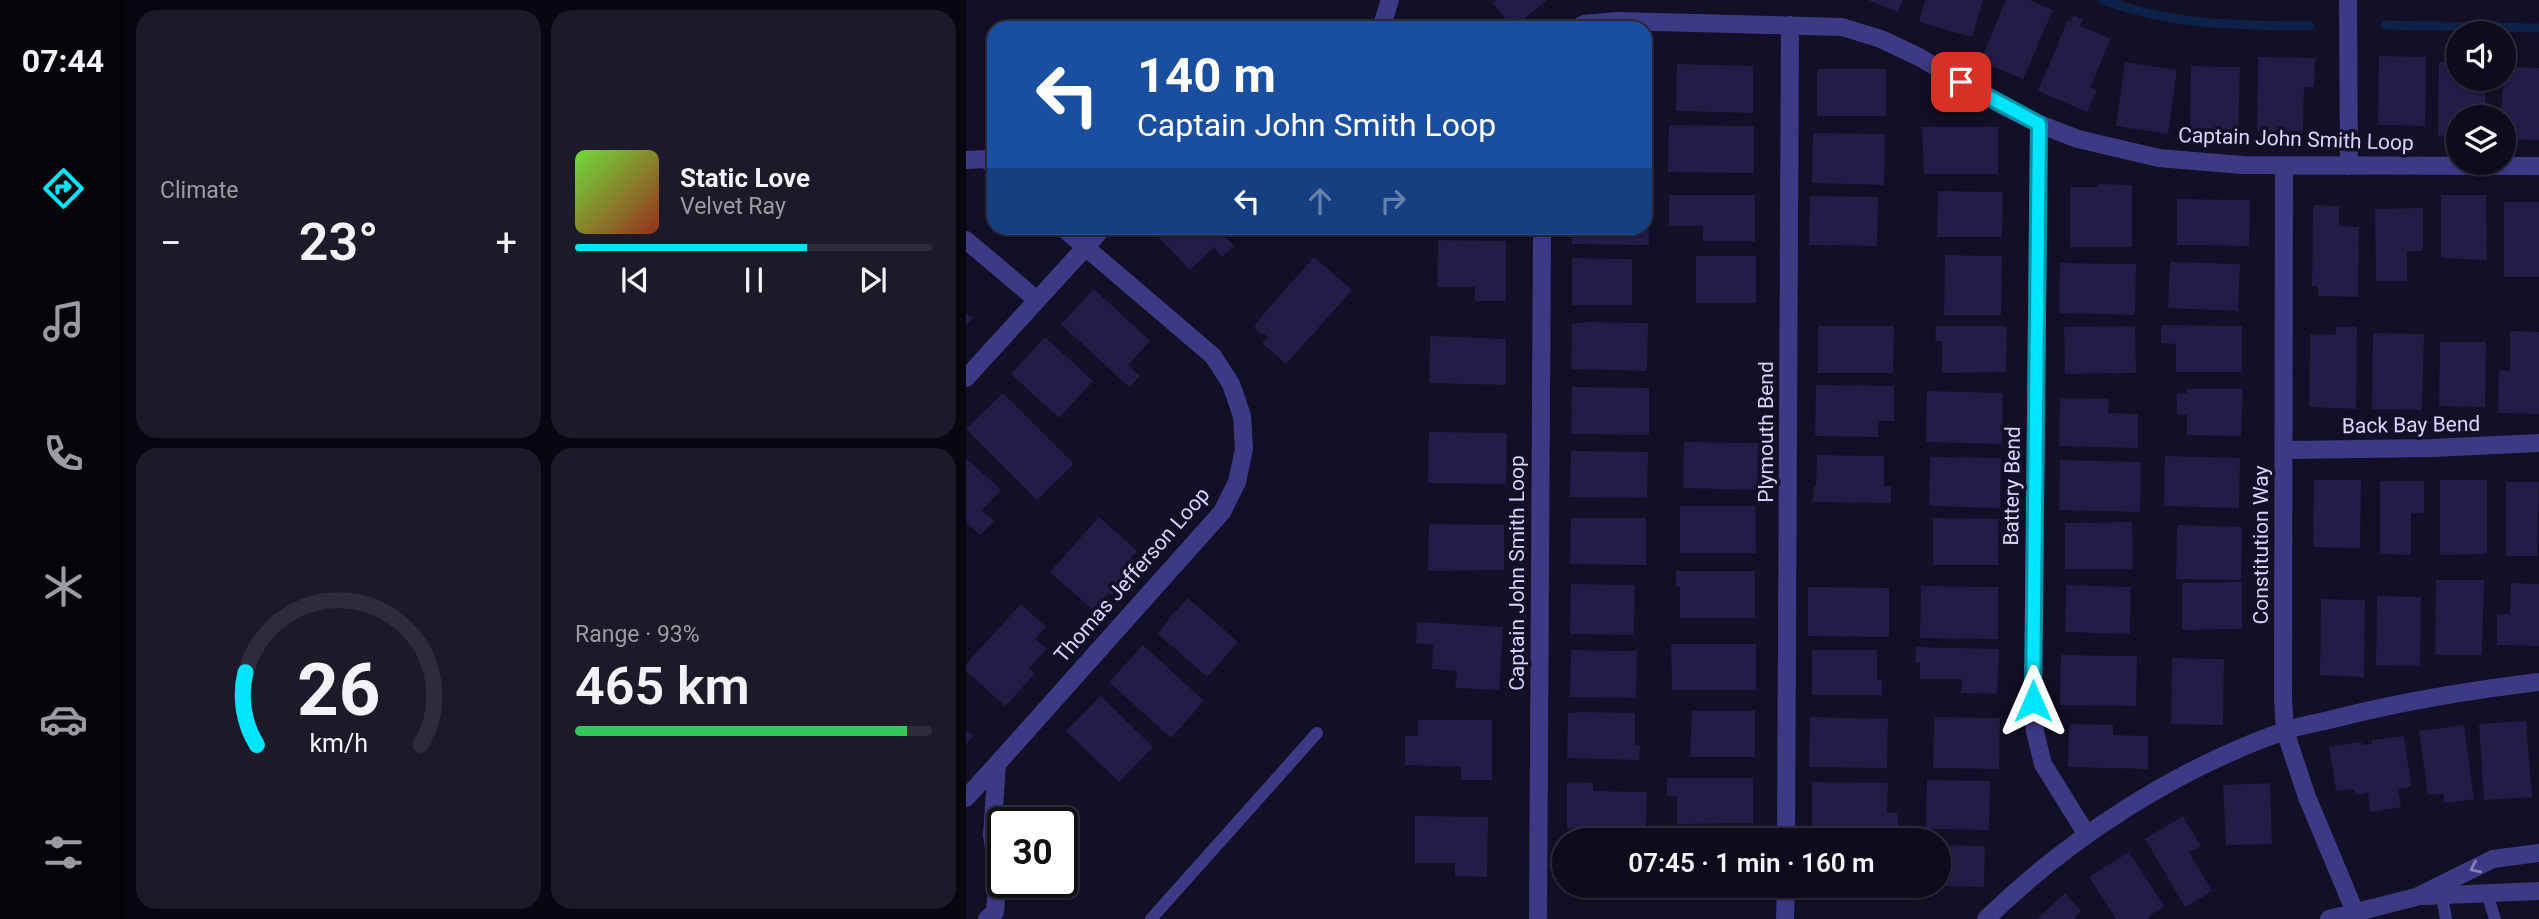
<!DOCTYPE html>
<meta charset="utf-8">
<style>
:root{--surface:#0e0b1c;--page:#1c1929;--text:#f1f3f6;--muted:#9b9ba3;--line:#2e2b3b;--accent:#00e5ff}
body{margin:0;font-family:Roboto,sans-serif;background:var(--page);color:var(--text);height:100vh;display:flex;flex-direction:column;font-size:26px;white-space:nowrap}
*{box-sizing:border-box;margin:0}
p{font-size:23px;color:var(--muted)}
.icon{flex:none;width:38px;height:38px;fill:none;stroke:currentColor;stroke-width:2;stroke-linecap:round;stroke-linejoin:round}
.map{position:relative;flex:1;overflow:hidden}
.panel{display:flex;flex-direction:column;gap:10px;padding:10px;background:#08060f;width:840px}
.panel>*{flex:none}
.top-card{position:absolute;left:21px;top:21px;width:665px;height:214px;border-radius:21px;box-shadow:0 2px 5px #0004,0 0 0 2px var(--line);background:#1a4fa0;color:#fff;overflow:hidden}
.fabs{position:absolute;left:1480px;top:21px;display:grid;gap:14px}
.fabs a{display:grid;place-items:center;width:70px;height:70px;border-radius:50%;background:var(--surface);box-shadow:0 2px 5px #0004,0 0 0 2px var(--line);font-size:35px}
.speed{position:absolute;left:21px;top:807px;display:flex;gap:14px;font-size:35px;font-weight:700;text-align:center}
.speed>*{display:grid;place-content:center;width:91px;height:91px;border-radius:50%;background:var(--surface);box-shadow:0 2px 5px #0004,0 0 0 2px var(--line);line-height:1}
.speed .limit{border:4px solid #111;border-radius:10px;background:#fff;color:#111}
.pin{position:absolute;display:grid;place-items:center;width:60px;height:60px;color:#fff;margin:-30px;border-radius:14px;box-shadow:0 4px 10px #0006}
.me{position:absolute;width:77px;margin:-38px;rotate:0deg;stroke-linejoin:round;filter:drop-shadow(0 0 5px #0008)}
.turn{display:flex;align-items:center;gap:24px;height:147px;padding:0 35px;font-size:32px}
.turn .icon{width:91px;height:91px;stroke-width:2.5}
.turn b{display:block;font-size:49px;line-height:60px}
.lanes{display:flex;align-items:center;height:66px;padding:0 35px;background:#0003;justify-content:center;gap:35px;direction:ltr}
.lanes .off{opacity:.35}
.big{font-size:52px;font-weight:600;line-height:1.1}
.panel .tile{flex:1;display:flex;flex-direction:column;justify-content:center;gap:10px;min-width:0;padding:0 24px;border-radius:21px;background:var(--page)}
.panel .dial{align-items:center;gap:0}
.dial svg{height:182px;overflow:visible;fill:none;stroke:var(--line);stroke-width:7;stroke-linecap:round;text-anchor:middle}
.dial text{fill:var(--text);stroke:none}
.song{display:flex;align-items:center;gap:21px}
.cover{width:84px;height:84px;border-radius:10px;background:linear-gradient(135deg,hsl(100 70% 55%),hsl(10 70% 35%))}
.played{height:7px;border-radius:4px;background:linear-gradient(90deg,var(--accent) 65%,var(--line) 65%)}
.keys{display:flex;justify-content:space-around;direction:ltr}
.heat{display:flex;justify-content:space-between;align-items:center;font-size:38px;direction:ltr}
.charge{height:10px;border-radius:5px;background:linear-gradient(90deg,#34c759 93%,var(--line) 0)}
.panel .tiles{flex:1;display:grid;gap:10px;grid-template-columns:repeat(2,1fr)}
.trip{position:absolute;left:586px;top:828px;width:399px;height:70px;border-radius:35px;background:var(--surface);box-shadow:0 2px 5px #0004,0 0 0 2px var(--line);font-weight:600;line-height:70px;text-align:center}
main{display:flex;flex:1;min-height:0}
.tab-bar{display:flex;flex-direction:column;width:126px;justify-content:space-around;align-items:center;background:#06040b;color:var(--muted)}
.tab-bar .icon{width:49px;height:49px}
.tab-bar .active{color:var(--accent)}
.tab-bar b{font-size:32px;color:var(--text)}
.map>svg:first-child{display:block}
</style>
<main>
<nav class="tab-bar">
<b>07:44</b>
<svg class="icon active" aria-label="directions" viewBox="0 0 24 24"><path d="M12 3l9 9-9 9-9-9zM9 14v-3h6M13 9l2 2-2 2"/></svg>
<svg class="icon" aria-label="music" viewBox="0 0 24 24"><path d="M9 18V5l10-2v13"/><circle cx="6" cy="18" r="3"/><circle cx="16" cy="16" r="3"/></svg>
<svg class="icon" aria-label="phone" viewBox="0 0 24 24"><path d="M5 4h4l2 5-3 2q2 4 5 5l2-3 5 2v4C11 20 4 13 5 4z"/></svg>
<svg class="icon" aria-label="climate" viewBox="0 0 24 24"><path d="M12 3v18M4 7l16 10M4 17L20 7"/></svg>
<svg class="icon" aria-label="car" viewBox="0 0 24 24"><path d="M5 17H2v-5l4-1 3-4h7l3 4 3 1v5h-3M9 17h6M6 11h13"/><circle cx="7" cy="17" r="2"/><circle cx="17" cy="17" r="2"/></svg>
<svg class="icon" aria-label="filters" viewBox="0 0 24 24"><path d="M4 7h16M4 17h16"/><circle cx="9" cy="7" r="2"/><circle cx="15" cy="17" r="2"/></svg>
</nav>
<section class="panel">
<div class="tiles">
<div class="tile"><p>Climate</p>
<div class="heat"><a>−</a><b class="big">23°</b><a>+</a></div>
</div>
<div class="tile">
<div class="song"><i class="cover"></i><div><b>Static Love</b><p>Velvet Ray</p></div></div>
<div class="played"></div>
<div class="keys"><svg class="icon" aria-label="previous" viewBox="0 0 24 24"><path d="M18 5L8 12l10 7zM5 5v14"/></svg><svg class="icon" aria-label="pause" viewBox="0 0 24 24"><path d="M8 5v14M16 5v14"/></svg><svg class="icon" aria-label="next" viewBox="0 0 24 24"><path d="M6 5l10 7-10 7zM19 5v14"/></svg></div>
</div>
<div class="tile dial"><svg viewBox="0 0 100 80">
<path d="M14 69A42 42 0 1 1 86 69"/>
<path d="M14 69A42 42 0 0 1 9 37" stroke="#00e5ff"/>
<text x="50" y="56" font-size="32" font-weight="700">26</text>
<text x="50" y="72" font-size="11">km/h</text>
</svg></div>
<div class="tile"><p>Range · 93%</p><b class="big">465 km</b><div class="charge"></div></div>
</div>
</section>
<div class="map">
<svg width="1573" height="919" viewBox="0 0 1573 919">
<rect width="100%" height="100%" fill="#130f26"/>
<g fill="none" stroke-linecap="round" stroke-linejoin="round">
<path stroke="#0c2248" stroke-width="9" d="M1137,0C1209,26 1270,25 1344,26
M1419,25L1573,28"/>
</g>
<path fill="#241b47" d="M529,0H581L547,28L526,2Z
M902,0H937L932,12Z
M959,0H1017L1006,37L953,22Z
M1040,0H1063L1087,10L1057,79L1014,61Z
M1107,15L1117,19L1114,26L1145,39L1124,87L1131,90L1121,112L1072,91L1102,20L1105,22Z
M1413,56L1460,57L1459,126L1412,125Z
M1292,57L1349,58L1348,87H1338L1337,132L1291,131Z
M1159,62L1211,70L1202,134L1150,126Z
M1473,62H1493V79H1519V117H1493V136H1472Z
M711,64L787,66V113L710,111Z
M1225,66L1274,67L1272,137H1224Z
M1538,67L1573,68V140L1538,139V117H1535Z
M851,69H920V116H851Z
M703,125L788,126V173L702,172Z
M956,127H1032V174H958Z
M847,133L919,134L918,185L846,183Z
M1132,184L1166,185V247H1104V187H1132Z
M972,191L1037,192L1036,237H971Z
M703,195H789V241H737V226H703Z
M1475,195H1520L1521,260L1475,258Z
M844,196L912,197L911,246L843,245Z
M679,198H682L683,245L606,244V228H679Z
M1211,199L1284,200L1283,246L1211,245Z
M1538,202H1573V277H1538Z
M1347,205L1373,206V226L1393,227L1392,297L1352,296V286H1346Z
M1457,208V251H1441V281H1410L1409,209Z
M189,228H250L268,246L256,257L248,247L224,270L186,230Z
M472,240L540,241V301H509V287H471Z
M979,255L1036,256L1035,315H978Z
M730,256H790V303H730Z
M348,257L386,290L320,364L296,343L302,337L297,333H293L288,325Z
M606,258L666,259V305H606Z
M1204,262L1274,264L1272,311L1202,308Z
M1094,263L1170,264L1169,315L1093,313Z
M128,289L184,341L162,365L174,376L163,387L95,324Z
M0,313L7,318L0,326Z
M619,322L682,323L681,371L605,369L606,324Z
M1195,325L1276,326V372H1210V344L1195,343Z
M852,326H928L927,373H852Z
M970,326H1041L1040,372L976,373V341H969Z
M1169,326L1170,373L1099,374L1098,327Z
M1370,327H1391L1390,409L1343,407L1344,334L1370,335Z
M1544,331L1573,332V414L1532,413L1533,370L1544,371Z
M1407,333L1458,334L1456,410L1406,409Z
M464,336L540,339V385L463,383Z
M79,337L127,381L93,418L45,374Z
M1474,342H1520L1519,407L1473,406Z
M850,385L928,386V421H912V437L849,436Z
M606,387L683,388V435L605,434Z
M1221,389H1277L1275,436L1221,435V415L1211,414V394H1221Z
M961,391L1037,393L1036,444L960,442Z
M37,393L108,464L71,500L0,429Z
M1094,398L1143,399L1142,413L1172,414V448L1093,446Z
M463,432L541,433L540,484L462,483Z
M718,442L792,443L791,490L717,488Z
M605,451L682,452L681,498L604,497Z
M851,455L918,456V487H925V503L847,502L848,486H850Z
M1199,456L1274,458L1273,508L1198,506Z
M964,457L1035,458L1034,508L963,506Z
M0,458L35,490L16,510L28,521L14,535L0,522Z
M1094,460L1175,462L1174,512L1093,510Z
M1348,480H1395L1394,548L1347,547Z
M1474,480H1521V554L1474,555Z
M1414,481H1458V513H1445V555L1414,554Z
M1540,482H1573L1571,556H1540Z
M714,506H789L790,553H714Z
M133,517L171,551L164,558L168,562L165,566L169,569L146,595L143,592L127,610L84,572Z
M605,518H680V565L604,564Z
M967,518L1032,519V565H967Z
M1166,522L1167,569H1099V523Z
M463,524L538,525V570L462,571Z
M1211,525L1276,527L1275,580L1210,579Z
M710,571H789V618H714V587H710Z
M1470,580H1518L1516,655H1469Z
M1276,582V629L1216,630V583Z
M1545,583L1573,584V646L1531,645V614H1544Z
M605,584L669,585L668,635L604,634Z
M1100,585L1165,587L1164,634L1099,632Z
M955,586L1032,587V639L954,638Z
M842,587L923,588V637L842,636Z
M1411,596L1455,597L1454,666L1410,665Z
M222,598L272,642L241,677L192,634L205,616Z
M1355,599L1399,600L1398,677L1354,675Z
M55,604L80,627L69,639L81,649L63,668L69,674L39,706L0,671V664Z
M451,622L537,627L533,690L489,688L491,671L466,669L467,645L450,643Z
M705,644H790V690H706Z
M177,645L238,701L205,738L143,682Z
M950,647L1033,649L1031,694L995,693L996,679H954V663H949Z
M605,650L671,651L670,698L604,697Z
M846,650H911V680H916V695H846Z
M1095,655L1171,656L1170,706L1094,705Z
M1206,658L1258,659L1257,725L1205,724Z
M135,696L187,747L153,782L100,731Z
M726,711H789V757H724Z
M615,712L669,713V745H674L673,760L601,758L602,713Z
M844,717L922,719L921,768L843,767Z
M968,717L1034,718L1033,769L967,768Z
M452,720H526V780H495V767L439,765V736H452Z
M1560,721L1566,797L1518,800L1513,724Z
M1103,724L1147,725V735L1182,736V769L1102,767Z
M1498,725L1508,799L1478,803L1477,793L1462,795L1453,731Z
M0,730L7,736L0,744Z
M1438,736L1445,785L1442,788L1432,789L1435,807L1404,812L1402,793L1391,795L1388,789L1370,791L1363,747L1395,742L1396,745L1406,744V740Z
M701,778H787V823L711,824V796H701Z
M961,780L1024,781L1023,830L960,829Z
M601,782L627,783V791L681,792L680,830L601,828Z
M846,782L922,783L921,813H932V828L846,827Z
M1304,783L1306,844L1260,845L1257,785Z
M449,816L522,817L521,877L489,876V863H449Z
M1217,816L1235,846L1223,852L1246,891L1219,907L1179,839Z
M973,845L1019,846L1018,887L973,886Z
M1163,852L1198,906L1182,917L1183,919H1150L1123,877Z
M600,886H678V893L600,892Z
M842,886H920V895L842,894Z
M1099,893L1115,911L1109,917L1111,919H1071Z"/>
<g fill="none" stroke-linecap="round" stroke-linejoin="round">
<path stroke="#3d3a85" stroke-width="12" d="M1521,894L1529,919
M1476,896L1480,919
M185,919L351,733"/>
<path stroke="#3d3a85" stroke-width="18" d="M1382,0L1383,166
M415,28L424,0
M612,28L618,24L652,21L876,27L915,39L953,57L1037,106L1073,124L1112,139L1193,158L1276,165L1573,166
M1073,124L1067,701L1069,732L1077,764L1121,835
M0,160L20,159L28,167
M1318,166L1317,698L1319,731L1341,797L1389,912
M0,240L71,300
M0,378L137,228
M1318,450L1466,448L1573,443
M31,764L256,512L271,482L278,449L276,416L265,384L247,356L97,228
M0,798L31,764L26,835L32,875L29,912L21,919
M820,840L824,25
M1457,896L1573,891
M572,919L576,228
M819,919L820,886
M1020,919C1103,838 1208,770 1318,731C1336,725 1356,722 1375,717C1440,701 1506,690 1573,682
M1363,919L1450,897L1527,859L1573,853"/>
</g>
<defs><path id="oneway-chevron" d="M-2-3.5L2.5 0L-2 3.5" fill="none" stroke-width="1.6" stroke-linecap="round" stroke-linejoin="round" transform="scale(1.75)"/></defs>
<use stroke="#837fbc" href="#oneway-chevron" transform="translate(1509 868) rotate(154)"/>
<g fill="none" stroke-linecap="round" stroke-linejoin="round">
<g stroke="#0095a6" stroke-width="18">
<path id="route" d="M995,82L1073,124L1067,701"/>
</g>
<use href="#route" stroke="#00e5ff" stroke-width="12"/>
</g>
<g text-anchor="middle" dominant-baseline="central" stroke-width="7" stroke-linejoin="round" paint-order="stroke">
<g font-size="21" fill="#d9d4ff" stroke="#130f26">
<text transform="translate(1330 139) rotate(2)">Captain John Smith Loop</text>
<text transform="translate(1445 425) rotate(-1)">Back Bay Bend</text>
<text transform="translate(800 432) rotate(-90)">Plymouth Bend</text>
<text transform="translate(1046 486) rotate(-89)">Battery Bend</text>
<text transform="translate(1295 545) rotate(-90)">Constitution Way</text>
<text transform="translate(551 573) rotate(-90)">Captain John Smith Loop</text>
<text transform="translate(166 575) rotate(-49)">Thomas Jefferson Loop</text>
</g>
</g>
</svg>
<div class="fabs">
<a><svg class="icon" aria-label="sound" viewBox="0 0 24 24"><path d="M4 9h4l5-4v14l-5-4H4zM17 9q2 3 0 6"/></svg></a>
<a><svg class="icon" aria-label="layers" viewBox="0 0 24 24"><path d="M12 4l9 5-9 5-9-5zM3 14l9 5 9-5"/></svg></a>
</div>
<div class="speed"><div class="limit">30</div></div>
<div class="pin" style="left:995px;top:82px;background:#d93025"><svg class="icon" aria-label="arrive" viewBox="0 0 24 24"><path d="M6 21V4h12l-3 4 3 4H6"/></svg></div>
<svg class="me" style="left:1067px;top:701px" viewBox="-20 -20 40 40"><path d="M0-17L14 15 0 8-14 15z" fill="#00e5ff" stroke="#fff" stroke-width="4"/></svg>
<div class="trip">07:45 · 1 min · 160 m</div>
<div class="top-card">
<div class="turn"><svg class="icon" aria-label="left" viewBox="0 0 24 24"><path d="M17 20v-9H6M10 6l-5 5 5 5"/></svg><div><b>140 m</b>Captain John Smith Loop</div></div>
<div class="lanes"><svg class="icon" aria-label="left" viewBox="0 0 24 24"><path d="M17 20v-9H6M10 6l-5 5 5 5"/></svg><svg class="icon off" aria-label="ahead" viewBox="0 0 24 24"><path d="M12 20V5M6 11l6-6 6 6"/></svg><svg class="icon off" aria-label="right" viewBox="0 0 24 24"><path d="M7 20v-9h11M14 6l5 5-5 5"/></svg></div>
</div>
</div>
</main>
